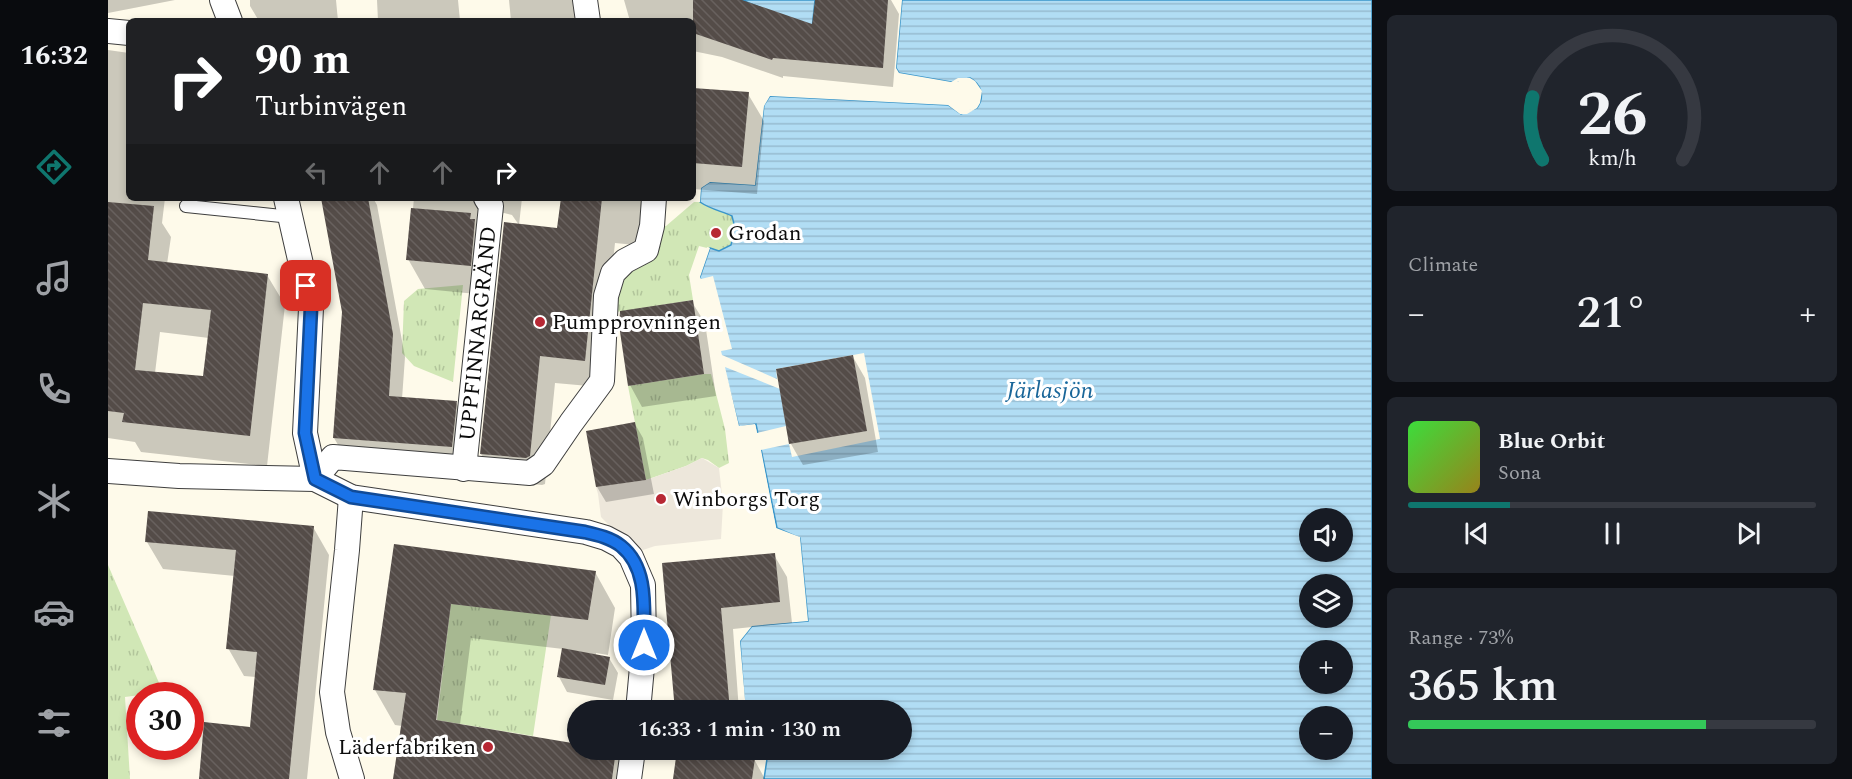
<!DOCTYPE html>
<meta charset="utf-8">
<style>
:root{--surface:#171b24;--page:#20242c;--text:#f1f3f6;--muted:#9ea1a6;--line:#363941;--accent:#0f766e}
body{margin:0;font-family:Spectral,serif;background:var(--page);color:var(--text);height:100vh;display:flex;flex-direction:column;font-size:22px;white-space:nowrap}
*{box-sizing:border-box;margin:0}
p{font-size:20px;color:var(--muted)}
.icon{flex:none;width:33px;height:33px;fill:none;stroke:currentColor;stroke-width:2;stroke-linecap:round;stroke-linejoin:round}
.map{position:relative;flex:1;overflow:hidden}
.drawer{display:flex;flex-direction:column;gap:15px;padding:15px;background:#0d0f14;width:480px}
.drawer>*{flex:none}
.top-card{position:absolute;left:18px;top:18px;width:570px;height:183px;border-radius:9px;box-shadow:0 3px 9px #0003;background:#202124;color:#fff;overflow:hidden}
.buttons{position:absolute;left:1191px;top:508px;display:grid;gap:12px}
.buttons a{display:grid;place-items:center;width:54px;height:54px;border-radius:50%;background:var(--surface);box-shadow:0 3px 9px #0003;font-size:30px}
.speed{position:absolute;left:18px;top:682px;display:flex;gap:12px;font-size:30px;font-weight:700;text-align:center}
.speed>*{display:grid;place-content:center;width:78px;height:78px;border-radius:50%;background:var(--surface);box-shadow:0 3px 9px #0003;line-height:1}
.speed .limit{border:9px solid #d22;background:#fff;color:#111}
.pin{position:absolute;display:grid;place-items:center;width:51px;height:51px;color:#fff;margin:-26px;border-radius:12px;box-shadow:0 3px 9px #0006}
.me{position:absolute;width:66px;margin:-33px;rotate:0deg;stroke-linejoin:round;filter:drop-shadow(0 0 4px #0008)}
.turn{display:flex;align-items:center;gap:21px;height:126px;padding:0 30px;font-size:27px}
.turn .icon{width:78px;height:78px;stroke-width:2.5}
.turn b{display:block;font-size:42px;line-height:51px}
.lanes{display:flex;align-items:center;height:57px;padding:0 30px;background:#0003;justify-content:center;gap:30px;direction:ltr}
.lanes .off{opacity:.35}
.big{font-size:45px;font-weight:600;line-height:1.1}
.drawer .widget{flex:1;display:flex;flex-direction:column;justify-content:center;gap:9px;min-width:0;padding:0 21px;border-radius:9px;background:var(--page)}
.drawer .dial{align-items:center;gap:0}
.dial svg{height:156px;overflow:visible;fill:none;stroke:var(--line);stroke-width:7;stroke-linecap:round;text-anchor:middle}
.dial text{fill:var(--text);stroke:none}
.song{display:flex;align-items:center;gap:18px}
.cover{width:72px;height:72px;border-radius:9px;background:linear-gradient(135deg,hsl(120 70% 55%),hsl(50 70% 35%))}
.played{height:6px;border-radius:3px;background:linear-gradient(90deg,var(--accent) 25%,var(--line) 25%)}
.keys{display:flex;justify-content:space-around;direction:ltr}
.heat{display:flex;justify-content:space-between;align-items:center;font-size:33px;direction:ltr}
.charge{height:9px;border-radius:4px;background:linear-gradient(90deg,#34c759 73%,var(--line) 0)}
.trip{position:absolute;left:459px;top:700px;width:345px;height:60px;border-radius:30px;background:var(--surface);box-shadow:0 3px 9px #0003;font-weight:600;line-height:60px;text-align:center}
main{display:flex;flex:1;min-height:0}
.tabs{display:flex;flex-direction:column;width:108px;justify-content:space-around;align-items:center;background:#090b0e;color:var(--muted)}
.tabs .icon{width:42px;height:42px}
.tabs .on{color:var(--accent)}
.tabs b{font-size:27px;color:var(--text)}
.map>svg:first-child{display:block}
</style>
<main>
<nav class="tabs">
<b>16:32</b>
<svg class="icon on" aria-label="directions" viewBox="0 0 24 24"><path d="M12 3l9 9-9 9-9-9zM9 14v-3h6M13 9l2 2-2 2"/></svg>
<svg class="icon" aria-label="music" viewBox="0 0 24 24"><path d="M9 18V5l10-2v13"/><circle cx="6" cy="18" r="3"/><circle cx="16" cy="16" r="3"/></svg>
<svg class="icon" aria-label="phone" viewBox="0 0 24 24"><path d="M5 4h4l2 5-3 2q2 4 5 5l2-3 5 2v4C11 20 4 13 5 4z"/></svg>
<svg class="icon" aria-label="climate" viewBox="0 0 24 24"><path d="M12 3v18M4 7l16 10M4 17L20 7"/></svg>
<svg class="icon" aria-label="car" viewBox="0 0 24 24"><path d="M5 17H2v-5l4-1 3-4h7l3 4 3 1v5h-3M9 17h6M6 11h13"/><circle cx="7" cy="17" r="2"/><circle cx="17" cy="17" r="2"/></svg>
<svg class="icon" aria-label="filters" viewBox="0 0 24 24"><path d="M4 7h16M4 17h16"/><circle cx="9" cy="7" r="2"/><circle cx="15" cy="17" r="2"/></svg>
</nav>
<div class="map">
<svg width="1264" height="779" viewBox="0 0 1264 779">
<defs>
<pattern id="park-tufts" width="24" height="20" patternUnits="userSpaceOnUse" patternTransform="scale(1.5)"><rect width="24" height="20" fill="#d1e7b6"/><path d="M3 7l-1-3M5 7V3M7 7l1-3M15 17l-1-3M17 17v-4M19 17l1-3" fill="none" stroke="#b2c59b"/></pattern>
<pattern id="water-rules" width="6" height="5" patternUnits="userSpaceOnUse" patternTransform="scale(1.5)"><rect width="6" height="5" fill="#b1ddf4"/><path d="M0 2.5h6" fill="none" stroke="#97bcd0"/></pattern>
<pattern id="building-back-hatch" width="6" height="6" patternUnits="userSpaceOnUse" patternTransform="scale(1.5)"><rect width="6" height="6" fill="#544c48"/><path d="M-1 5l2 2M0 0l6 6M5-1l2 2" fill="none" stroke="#68615e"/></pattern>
</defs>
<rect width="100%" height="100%" fill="#fefaea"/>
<path fill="url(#park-tufts)" d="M586,202H592C602,209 613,210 624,216L627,228L623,245L611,251L591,246L581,275L585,300L509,312L510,279C518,272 523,273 531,268C544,260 548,240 553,226H558Z
M355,285L345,382L306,366L294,353L296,301L310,289Z
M596,374H603L617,429L621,463L611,468L600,460L594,458L578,466L538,480L520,386Z
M0,565L55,692L17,697L22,779H0Z
M343,604L443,615L425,736L329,720Z"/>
<path fill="#ede7db" d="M594,458L611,468L615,504L613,539L547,546L535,550L505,529L493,517L490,494L488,487L538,480L578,466Z"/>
<path fill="url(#water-rules)" stroke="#3a95c9" stroke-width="1.5" fill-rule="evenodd" d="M634,0H707L704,29Z
M794,0H1264V779H656L659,759L654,750H794V711H637L632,641L644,626L700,621L692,538L669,528L648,424L631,427L592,277L602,248L611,251L623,245L627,228L624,216C613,211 602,209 592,202L593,188L602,182L647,185L656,105L662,96L840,105L853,114L869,108C877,97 874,85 862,78L843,82L791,73L788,68ZM1202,519H1234V552H1202ZM1202,585H1234V618H1202ZM1202,651H1234V684H1202ZM1202,717H1234V750H1202Z"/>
<path fill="#fefaea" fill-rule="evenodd" d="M791,0H794L788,68L791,73L843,82L850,78H862L867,81L874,91L872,103L869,108L859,114H852L840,105L662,96L656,106L647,185L602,182L593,188L592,202H589L590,187L601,179L644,182L653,105L661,93L840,102L853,111L863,109L867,106L870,102L871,92L865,83L861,81H851L843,85L789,75L785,68Z
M599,247L602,248L592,277L593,279L605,276L624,349L613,351L614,355L669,379L668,369L756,353L772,439L684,457L681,444L653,450L668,528L692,537L700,621L644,626L632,641L638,711H634L629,639L643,623L697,618L689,540L666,529L645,427L631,430L629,427L589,278ZM617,367L672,389L678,426L649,433L647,424L631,426Z"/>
<path fill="#0003" fill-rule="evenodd" d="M0,0H67L0,13Z
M142,0H228L230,21H151L142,6Z
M269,0H350L352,21H270Z
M401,0H467L469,21H403Z
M516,0H629L706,26L708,0H783L791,14L785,87L675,76V78L614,57L585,51V21H522Z
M0,50L21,53V198H57L54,223L63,237L59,264L159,275L177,305L159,466L33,452L27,442L0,438ZM52,332L101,338L97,378L47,373Z
M585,89L640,94L656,121L649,194L585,189Z
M215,198H265L269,205L297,357L294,399L348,403L360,424L356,469L239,460L226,438L236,312Z
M306,198H414L411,225L404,215L396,213L387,216L379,295L317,289L300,259Z
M454,198H543L538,246L507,243L492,387L447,383L437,484L434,485L389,481L373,454L451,230Z
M584,302L597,323L608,396L534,407L522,385Z
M745,357L757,378L770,452L695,465L683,444Z
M527,424L535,438L546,494L498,502L489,487L479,432Z
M205,527L221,555L199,779H93L144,728L148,677L136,676L120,648L127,576L55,569L39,542Z
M288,546L487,572L507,608L500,655L488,653V656L501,658L510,673L505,700L459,692L451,677L455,649L363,638L352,725L470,750L507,752L523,779H286L294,726L287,725L267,690Z
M666,555L679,577L684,623L625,629L631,711H569L555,565Z
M570,750L646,759L657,779H566Z"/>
<path fill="url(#building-back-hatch)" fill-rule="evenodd" d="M585,0H634L704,24L707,0H780L775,68L665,58L664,60L585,33Z
M585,88L641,92L634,167L585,163Z
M213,198H260L285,334L281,396L349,401L344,447L225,438L234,312Z
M453,198H494L477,361L432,356L422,456L418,458L372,454L396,222L449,228Z
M0,202L46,206L40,260L160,274L142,436L14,422L16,413L0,411ZM35,303L103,310L95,376L27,370Z
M303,208L363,213L362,219H367L363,266L298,260Z
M585,300L596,374L520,386L511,325L512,311Z
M745,355L759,431L681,444L668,369Z
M527,422L538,480L488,487L478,431Z
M40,511L206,526L181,779H91L96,722L142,727L149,652L118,649L128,550L37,542Z
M286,544L488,571L480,620L343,604L328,720L470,744V750H508L504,779H285L298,693L265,690Z
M667,553L672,602L613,608L622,711H567L554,563Z
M454,648L502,657L497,685L449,677Z
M569,750H591L647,758L644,779H565Z"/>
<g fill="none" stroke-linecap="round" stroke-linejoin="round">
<g stroke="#3e3e3e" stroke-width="14">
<path id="lane" d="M78,206L183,217"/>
</g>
<g stroke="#3e3e3e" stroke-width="26">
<g id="street">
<path d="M114,0L122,21"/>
<path d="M477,0L480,21"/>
<path d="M0,31L21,33"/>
<path d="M178,198L203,308L197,433L207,479"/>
<path id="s1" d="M356,469L383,206L378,198"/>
<path d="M0,471L71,476L207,479L243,497L478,532L498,538L513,546L523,557L535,585L536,645L530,711"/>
<path d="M207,479L225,457L422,473L435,464L463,423L494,381L498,296L505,273L517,261L538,250L544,226L546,198"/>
<path d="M243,497L239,550L224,692L230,732L244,779"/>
<path d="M521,779L525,750"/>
</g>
</g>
<use href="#lane" stroke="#fff" stroke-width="12"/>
<use href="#street" stroke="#fff" stroke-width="24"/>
</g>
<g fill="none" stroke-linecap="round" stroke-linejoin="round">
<g stroke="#114b97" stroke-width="15">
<path id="route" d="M198,286L203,308L197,433L207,479L243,497L477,532C490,535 503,538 513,546C542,569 535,613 536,645"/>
</g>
<use href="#route" stroke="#1a73e8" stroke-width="10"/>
</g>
<g fill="#b72834" stroke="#fff" stroke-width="2">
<circle cx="608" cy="233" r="6"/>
<circle cx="432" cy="322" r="6"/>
<circle cx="553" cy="499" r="6"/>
<circle cx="380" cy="747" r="6"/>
</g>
<g text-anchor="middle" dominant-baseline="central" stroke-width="6" stroke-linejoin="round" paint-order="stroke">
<g font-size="22" fill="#0b0b0b" stroke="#fff" text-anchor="start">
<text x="620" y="233">Grodan</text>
<text x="444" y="322">Pumpprovningen</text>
<text x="565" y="499">Winborgs Torg</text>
<text x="368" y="747" text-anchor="end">Läderfabriken</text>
</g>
<g font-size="22" fill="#0b0b0b" stroke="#fff">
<text stroke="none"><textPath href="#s1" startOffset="136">UPPFINNARGRÄND</textPath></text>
</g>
<g font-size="24" font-style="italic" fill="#196699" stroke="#fff">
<text x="942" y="391">Järlasjön</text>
</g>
</g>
</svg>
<div class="buttons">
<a><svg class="icon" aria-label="sound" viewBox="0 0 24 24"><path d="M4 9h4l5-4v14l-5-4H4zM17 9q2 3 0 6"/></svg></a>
<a><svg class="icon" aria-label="layers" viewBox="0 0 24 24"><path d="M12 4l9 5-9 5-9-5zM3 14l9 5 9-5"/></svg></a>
<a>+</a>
<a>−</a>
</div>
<div class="speed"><div class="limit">30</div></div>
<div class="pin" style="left:198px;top:286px;background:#d93025"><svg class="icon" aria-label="arrive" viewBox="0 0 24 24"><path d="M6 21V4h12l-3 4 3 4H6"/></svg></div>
<svg class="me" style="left:536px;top:645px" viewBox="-20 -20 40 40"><circle r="17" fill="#1a73e8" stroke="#fff" stroke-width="3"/><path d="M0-11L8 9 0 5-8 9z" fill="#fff"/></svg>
<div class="trip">16:33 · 1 min · 130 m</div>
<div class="top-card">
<div class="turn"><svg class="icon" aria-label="right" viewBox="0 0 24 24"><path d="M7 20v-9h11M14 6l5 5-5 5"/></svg><div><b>90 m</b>Turbinvägen</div></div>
<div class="lanes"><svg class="icon off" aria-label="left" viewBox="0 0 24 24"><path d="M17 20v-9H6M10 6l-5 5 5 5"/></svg><svg class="icon off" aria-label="ahead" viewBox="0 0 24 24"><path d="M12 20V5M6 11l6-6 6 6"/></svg><svg class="icon off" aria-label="ahead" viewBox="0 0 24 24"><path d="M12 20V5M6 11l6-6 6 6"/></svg><svg class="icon" aria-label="right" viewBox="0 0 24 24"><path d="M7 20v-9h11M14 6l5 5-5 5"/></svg></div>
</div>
</div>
<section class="drawer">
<div class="widget dial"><svg viewBox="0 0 100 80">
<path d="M14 69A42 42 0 1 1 86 69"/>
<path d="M14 69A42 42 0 0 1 9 37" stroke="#0f766e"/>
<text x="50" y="56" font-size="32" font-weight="700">26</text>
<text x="50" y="72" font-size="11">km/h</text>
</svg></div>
<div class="widget"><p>Climate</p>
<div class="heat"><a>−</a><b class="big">21°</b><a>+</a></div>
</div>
<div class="widget">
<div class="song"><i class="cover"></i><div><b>Blue Orbit</b><p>Sona</p></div></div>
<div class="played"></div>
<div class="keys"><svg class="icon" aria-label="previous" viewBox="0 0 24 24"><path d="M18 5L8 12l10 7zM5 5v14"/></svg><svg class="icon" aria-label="pause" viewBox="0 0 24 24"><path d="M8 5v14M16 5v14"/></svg><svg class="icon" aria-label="next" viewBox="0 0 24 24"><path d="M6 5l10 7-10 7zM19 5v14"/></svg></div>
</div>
<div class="widget"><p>Range · 73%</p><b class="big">365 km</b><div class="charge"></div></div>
</section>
</main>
